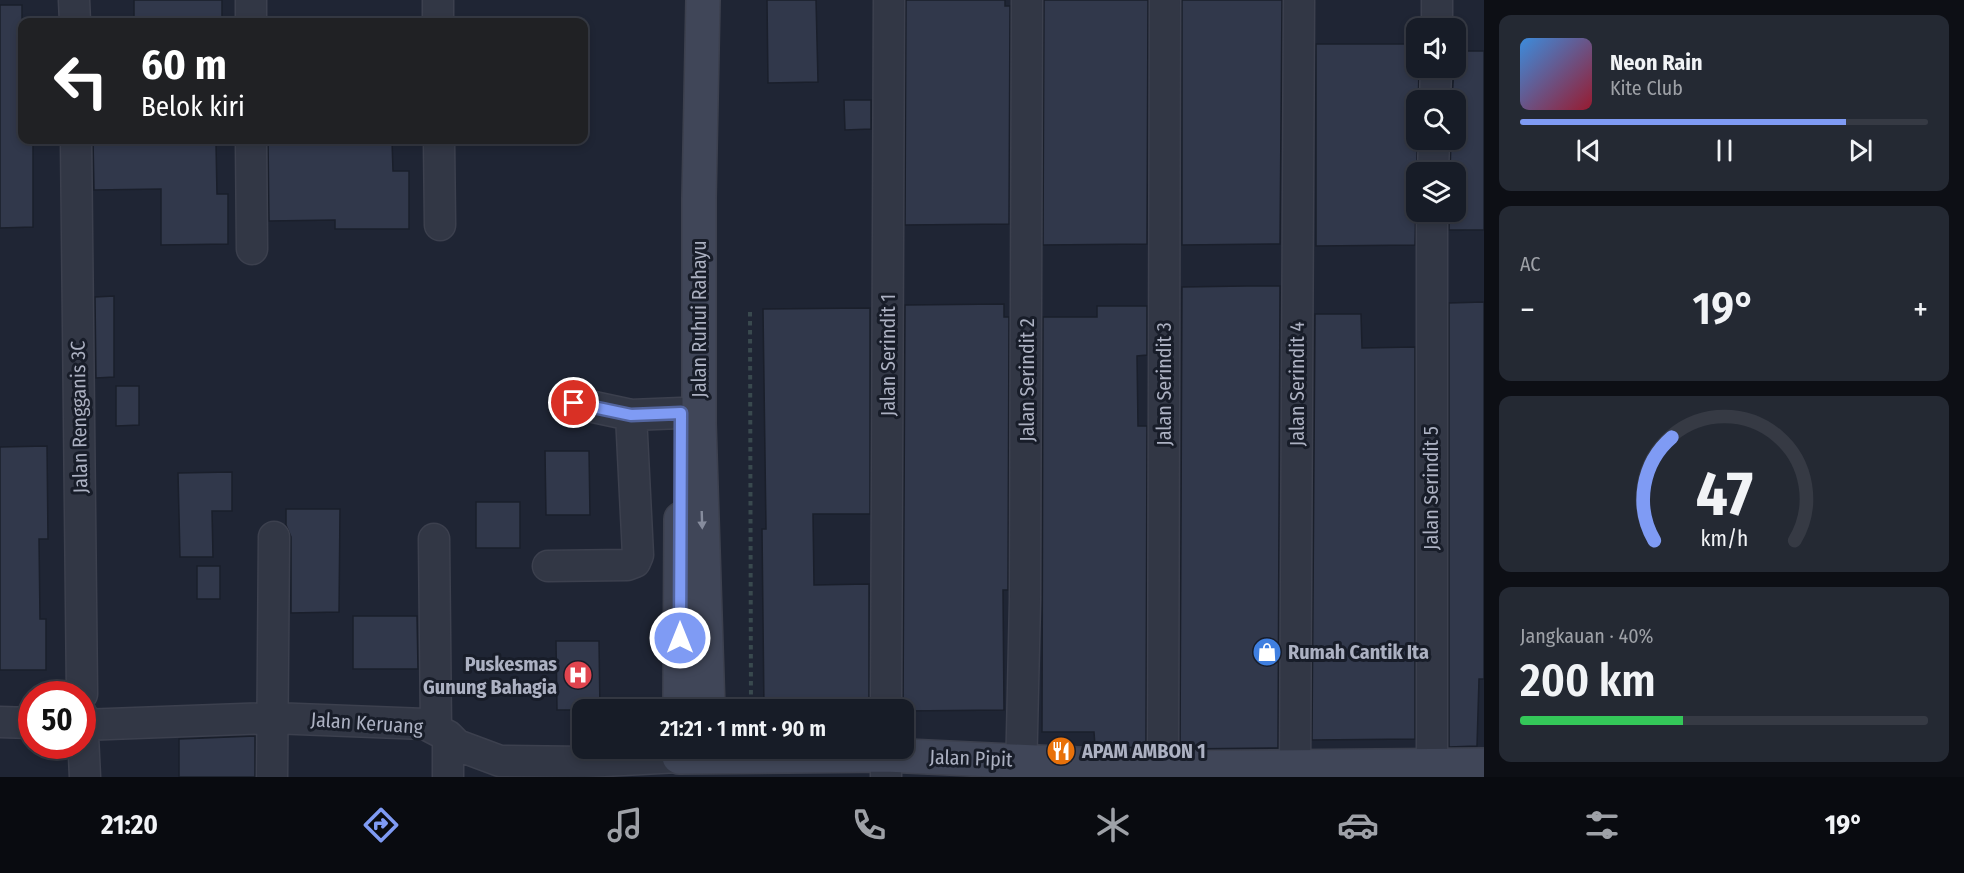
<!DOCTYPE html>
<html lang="id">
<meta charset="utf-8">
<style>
:root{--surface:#171c27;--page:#242933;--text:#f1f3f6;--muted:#9ea1a7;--line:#363a44;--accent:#7f9bf4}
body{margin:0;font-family:"Fira Sans Condensed",sans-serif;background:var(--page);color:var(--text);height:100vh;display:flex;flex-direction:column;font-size:22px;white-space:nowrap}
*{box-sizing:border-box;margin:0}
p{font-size:20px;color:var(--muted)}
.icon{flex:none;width:33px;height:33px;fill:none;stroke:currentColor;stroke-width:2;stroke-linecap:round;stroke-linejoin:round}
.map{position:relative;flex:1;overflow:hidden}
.sheet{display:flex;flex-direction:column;gap:15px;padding:15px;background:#0d0f15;width:480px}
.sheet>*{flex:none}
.hud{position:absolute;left:18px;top:18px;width:570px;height:126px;border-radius:12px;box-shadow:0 3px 9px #0003,0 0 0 2px var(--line);background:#202124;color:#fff;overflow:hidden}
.tools{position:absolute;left:1406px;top:18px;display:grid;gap:12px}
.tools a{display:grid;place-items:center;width:60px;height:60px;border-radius:12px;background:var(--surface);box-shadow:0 3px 9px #0003,0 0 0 2px var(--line);font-size:30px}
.speed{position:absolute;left:18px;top:681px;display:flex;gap:12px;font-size:30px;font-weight:700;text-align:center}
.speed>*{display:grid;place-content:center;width:78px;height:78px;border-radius:50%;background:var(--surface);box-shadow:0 3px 9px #0003,0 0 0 2px var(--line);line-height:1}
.speed .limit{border:9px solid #d22;background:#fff;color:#111}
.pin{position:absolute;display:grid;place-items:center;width:51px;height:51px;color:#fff;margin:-26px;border:3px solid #fff;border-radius:50%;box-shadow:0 2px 6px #0007}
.me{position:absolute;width:66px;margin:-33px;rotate:0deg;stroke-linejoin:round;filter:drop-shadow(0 0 4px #0008)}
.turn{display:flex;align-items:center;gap:21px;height:126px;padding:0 24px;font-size:27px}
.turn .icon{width:78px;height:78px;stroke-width:2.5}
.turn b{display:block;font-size:42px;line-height:51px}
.big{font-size:45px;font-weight:600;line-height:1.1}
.sheet .tile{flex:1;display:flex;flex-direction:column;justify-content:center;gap:9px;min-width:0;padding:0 21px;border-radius:12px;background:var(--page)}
.sheet .dial{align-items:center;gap:0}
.dial svg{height:156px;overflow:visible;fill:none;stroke:var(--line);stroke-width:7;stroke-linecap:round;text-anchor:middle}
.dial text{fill:var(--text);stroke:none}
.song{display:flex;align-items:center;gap:18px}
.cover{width:72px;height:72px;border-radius:9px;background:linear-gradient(135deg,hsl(210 70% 55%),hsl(350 70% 35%))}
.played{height:6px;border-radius:3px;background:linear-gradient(90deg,var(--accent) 80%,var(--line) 80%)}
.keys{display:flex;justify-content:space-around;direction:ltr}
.heat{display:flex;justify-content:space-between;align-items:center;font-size:33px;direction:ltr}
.charge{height:9px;border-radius:4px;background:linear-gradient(90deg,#34c759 40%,var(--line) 0)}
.trip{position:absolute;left:572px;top:699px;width:342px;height:60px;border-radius:12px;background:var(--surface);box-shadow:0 3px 9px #0003,0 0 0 2px var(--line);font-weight:600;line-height:60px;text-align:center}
.tab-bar{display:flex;height:96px;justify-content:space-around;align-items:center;background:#090b10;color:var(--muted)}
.tab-bar .icon{width:42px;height:42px}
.tab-bar .on{color:var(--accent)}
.tab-bar b{font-size:27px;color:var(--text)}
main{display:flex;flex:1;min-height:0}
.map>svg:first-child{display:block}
</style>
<main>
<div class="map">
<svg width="1484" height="777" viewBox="0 0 1484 777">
<rect width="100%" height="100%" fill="#1f2534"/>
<path fill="#31384b" stroke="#1a1f2b" stroke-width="1.5" d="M134,0H222V22H134Z
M767,0H816L818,82L768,83Z
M906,0H1005V6H1010L1009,224L905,225Z
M1044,0H1148L1147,244L1043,245Z
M1182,0H1282L1280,244L1182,245Z
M0,5H22V140H33V227L0,228Z
M1316,44H1416V68H1419L1415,245L1316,246Z
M1455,51H1484V230H1449V212H1455V172H1450L1451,140H1455V100H1452Z
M844,100H871V129L845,130Z
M93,140H156V144H216L217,194H228V244L161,245V189L94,190Z
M268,140H392L393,171H409V229H335V220L269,221Z
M1246,286H1280L1278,748L1180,749L1182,287Z
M114,296V377L96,378L95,297Z
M1484,302V679H1479L1477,746L1449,747V303Z
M1004,304V317H1009L1008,590H1003L1004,710L903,711L905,305Z
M1097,306H1147V355L1137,356L1138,426H1147L1146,748L1095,746L1094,732H1042L1043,317H1097Z
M870,308V514H813L814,585L869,584V710H764L762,529H766L763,309Z
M1315,314H1361L1362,348L1415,347V739L1312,740Z
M116,386H139V425L116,426Z
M47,446L48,539H39L40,619H46V670H0V447Z
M545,451H589L590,515H546Z
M232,472V511H212L213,557H180L178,473Z
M476,502H520V548H476Z
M286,509H340L339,612L291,613V537L286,525Z
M197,566H220V599H197Z
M353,616H417L418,669H353Z
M556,641H599L600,710H557Z
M255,736V777H179V739Z"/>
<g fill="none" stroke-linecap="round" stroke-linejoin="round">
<g stroke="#3c404e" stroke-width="33">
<path id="street" d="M74,0L75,22
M251,0V22
M438,0V22
M1437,28V0
M1435,100L1436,68
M76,140L82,694
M251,140L252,249
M439,140L440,225
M1433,172L1434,140
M575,403L631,415L681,413
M434,539L436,729
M548,566L627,565L635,562L638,555L631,415
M886,710L889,0
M82,715L85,777
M0,722L32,723
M82,725L272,718L425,724L448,736L457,745L500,761L585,762L679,757
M886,748V777
M272,777L274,537
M448,777V736
M1021,777L1025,600L1027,0
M1163,777L1165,0
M1295,777L1299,0
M1432,777V212"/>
</g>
<g stroke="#3c404e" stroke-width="36">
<path id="secondary" d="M703,0L699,198V423L708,710
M680,710L681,519
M679,757L886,755L1163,768L1484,765"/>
</g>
<path stroke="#39494e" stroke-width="4" stroke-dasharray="4.5 4.5" stroke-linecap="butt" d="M750,312L751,710"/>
<use href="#street" stroke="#323745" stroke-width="30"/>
<use href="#secondary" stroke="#404658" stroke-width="33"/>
</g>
<defs><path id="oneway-solid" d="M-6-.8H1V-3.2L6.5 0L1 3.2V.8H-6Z" transform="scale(1.5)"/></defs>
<use fill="#868c9d" href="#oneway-solid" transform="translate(702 520) rotate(88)"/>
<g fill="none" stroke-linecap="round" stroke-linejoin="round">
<g stroke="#53659f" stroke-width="15">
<path id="route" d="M574,403L631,415L681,413L680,638"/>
</g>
<use href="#route" stroke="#7f9bf4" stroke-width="10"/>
</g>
<defs>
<g id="shop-disc" transform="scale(1.5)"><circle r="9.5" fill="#3f7fe0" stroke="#181d29"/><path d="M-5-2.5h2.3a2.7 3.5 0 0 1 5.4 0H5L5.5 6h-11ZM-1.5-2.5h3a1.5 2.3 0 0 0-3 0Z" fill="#fff"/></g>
<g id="hospital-disc" transform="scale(1.5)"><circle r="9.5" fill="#e0444e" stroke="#181d29"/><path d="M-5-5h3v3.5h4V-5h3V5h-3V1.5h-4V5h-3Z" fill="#fff"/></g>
<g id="restaurant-disc" transform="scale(1.5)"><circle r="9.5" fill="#e8710a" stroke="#181d29"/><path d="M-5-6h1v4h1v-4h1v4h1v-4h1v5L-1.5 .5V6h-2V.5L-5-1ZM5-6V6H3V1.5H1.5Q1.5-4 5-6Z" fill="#fff"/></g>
</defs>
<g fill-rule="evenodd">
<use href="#shop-disc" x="1267" y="652"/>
<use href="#hospital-disc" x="578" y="675"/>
<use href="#restaurant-disc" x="1061" y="751"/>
</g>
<g text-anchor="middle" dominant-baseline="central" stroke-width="6" stroke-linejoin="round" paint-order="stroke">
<g font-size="20" fill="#acb1c2" stroke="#181d29">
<text transform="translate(699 319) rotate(-90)">Jalan Ruhui Rahayu</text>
<text transform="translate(888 355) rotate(-90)">Jalan Serindit 1</text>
<text transform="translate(1027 380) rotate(-90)">Jalan Serindit 2</text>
<text transform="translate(1164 384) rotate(-90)">Jalan Serindit 3</text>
<text transform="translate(1297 384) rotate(-90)">Jalan Serindit 4</text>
<text transform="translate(79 417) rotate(-91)">Jalan Rengganis 3C</text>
<text transform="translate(1431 488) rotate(-90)">Jalan Serindit 5</text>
<text transform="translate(367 723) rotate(4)">Jalan Keruang</text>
<text transform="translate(971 758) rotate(2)">Jalan Pipit</text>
</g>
<g font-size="20" font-weight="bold" fill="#acb1c2" stroke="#181d29" text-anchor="start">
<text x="1288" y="652">Rumah Cantik Ita</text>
<text x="557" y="664" text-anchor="end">Puskesmas<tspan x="557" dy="23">Gunung Bahagia</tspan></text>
<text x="1082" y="751">APAM AMBON 1</text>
</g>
</g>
</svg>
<div class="tools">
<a><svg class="icon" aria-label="sound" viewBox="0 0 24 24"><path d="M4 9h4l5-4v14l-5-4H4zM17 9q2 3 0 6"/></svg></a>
<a><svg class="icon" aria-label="search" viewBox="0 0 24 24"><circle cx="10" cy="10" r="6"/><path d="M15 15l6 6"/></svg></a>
<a><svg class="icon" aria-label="layers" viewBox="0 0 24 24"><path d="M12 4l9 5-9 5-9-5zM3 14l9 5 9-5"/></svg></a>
</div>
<div class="speed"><div class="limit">50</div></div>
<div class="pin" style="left:574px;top:403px;background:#d93025"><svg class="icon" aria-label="arrive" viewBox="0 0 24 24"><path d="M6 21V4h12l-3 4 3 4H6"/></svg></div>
<svg class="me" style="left:680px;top:638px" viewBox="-20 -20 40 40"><circle r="17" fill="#7f9bf4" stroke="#fff" stroke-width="3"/><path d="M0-11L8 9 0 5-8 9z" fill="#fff"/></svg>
<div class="trip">21:21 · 1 mnt · 90 m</div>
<div class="hud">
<div class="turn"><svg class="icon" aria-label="left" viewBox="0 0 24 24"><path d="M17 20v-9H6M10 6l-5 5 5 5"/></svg><div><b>60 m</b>Belok kiri</div></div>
</div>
</div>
<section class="sheet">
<div class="tile">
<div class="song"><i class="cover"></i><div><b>Neon Rain</b><p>Kite Club</p></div></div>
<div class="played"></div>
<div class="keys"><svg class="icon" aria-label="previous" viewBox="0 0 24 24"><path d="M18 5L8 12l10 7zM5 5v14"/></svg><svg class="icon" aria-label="pause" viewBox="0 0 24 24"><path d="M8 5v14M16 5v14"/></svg><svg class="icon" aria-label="next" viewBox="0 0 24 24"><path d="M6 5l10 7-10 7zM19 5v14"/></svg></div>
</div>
<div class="tile"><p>AC</p>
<div class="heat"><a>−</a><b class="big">19°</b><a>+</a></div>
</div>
<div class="tile dial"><svg viewBox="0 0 100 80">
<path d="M14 69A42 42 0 1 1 86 69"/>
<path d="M14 69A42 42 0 0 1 23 16" stroke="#7f9bf4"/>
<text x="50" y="56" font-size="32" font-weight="700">47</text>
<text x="50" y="72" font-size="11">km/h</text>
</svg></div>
<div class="tile"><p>Jangkauan · 40%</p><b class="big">200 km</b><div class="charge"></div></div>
</section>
</main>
<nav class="tab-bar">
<b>21:20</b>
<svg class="icon on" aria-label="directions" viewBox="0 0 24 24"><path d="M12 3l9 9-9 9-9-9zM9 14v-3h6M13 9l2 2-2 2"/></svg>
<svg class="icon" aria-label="music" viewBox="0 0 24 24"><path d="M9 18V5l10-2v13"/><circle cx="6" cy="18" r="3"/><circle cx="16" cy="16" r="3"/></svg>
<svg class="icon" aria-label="phone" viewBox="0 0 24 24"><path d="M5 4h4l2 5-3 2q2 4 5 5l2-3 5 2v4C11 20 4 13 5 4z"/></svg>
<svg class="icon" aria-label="climate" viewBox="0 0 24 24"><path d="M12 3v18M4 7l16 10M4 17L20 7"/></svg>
<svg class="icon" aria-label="car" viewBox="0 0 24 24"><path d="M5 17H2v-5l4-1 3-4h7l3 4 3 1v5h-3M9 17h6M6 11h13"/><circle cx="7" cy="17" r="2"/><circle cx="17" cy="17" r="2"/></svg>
<svg class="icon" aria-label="filters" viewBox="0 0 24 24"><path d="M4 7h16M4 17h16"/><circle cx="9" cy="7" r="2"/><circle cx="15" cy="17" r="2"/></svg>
<b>19°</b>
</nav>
